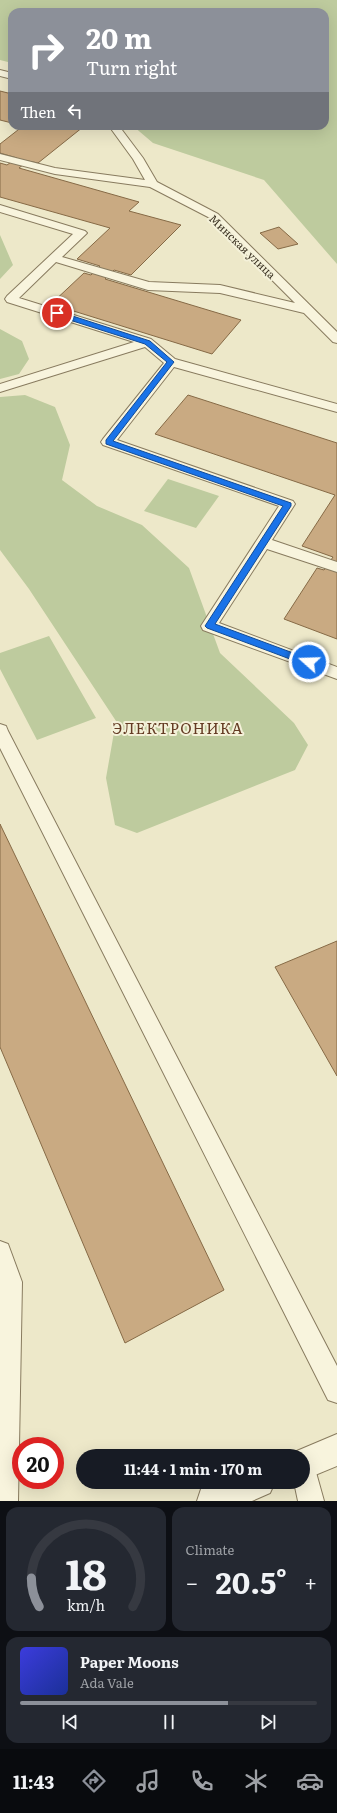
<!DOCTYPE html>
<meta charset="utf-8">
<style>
:root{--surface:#171b24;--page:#242831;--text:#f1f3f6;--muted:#9ea1a6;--line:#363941;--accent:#8c9099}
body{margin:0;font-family:Literata,serif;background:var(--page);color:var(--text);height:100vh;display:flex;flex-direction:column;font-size:15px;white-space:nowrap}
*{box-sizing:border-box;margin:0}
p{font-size:13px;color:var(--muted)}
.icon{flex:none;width:22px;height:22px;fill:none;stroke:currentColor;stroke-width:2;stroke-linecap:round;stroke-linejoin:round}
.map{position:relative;height:1501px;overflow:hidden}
.sheet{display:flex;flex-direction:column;gap:6px;padding:6px;background:#0d0f14;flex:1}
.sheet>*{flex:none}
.hud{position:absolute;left:8px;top:8px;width:321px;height:122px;border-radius:12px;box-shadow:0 4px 16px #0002;background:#8c9099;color:#fff;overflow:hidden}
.speed{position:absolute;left:12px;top:1437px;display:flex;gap:8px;font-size:20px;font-weight:700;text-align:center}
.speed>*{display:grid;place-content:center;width:52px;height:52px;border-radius:50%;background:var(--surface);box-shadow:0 4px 16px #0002;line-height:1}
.speed .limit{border:6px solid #d22;background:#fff;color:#111}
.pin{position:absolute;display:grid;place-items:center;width:34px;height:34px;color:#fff;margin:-17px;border:2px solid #fff;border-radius:50%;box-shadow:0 1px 4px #0007}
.me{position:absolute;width:44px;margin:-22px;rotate:290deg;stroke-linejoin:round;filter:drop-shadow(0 0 3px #0008)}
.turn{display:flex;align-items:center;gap:14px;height:84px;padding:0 12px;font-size:18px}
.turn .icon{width:52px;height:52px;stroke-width:2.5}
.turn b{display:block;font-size:28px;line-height:34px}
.then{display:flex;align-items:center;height:38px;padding:0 12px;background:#0003;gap:8px;font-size:15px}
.big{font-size:30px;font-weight:700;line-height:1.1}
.sheet .card{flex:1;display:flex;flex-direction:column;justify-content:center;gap:6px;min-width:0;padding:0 14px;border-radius:12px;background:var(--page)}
.sheet .dial{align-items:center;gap:0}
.dial svg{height:104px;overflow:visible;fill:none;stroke:var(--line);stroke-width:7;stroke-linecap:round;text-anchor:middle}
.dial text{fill:var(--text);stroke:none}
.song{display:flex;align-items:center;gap:12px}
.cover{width:48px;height:48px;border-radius:6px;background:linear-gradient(135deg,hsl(240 70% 55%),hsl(230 70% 35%))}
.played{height:4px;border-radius:2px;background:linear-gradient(90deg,var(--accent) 70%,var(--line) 70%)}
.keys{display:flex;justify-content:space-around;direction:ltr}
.heat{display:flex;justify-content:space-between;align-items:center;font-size:22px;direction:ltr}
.sheet .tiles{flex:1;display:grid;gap:6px;grid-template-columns:1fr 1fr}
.card:last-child{grid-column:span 2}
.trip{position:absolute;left:76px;top:1449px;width:234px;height:40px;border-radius:20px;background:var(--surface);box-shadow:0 4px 16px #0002;font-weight:700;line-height:40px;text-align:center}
.tab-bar{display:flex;height:64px;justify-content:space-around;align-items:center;background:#090b0e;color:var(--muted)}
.tab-bar .icon{width:28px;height:28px}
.tab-bar .active{color:var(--accent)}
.tab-bar b{font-size:18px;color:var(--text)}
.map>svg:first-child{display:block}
</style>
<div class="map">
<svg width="337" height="1501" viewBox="0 0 337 1501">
<rect width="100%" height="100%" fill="#ede8c9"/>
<path fill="#becb9e" d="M0,0H337V264L264,180L153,143L133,126H325V12H12V63L0,60Z
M0,235L13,265L0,279Z
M0,329L22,341L29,359L19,374L0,379Z
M25,395L55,407L70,445L62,480L97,506L142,525L189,568L220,653L294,723L308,745L295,770L137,833L115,825L106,778L116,721L29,589L0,550V397Z
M168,479L219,496L196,528L144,511Z
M49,636L96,718L37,740L0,669V653Z"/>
<path fill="#c9aa82" stroke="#866a46" d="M0,91L12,94V123L0,120Z
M23,126L83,127L38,163L28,161L19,168L139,202L129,211L181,225L131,275L114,270L105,279L241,320L212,354L51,304L84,273L91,275L100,266L77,259L110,228L0,197V163L7,165L17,158L0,153V144Z
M279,227L298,244L278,249L260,233Z
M188,395L337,443V639L284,619L317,568L324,570L333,557L302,546L335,495L155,434Z
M0,824L224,1290L125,1343L0,1047Z
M337,941V1076L275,967Z"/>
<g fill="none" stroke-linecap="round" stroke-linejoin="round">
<g stroke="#887b5f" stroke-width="2">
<path id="lane" d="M0,70L12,73V79L0,76Z
M109,126H119L143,158L157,182L218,214L337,332V343L333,342L304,313L220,293L148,290L56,262L19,298L151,339L175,359L337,404V412L174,367L117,440L293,501L295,504L272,540L337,562V572L267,549L219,623L337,667V679L203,630L201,626L279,506L103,445L101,442L103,439L164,363L145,347L0,392V384L134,342L7,302L5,299L7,296L73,234L0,212V205L85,231L87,233L85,235L62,257L149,282L220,285L295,303L210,218L150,187L55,174L0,160V154L55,168L145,180L133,159Z
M0,724L6,726L8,731L337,1366V1403L328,1400L0,748Z
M0,1241L8,1244L22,1282L18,1501H0Z
M303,1455L312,1458L324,1501H298L294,1482H303V1456H299Z"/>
</g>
<g stroke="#887b5f" stroke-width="2">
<path id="street" d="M337,1434V1466L303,1480V1456H290L292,1453Z
M219,1482H275L270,1493L252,1501H197L201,1489Z"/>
</g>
<use href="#lane" fill="#f8f4dd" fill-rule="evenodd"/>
<use href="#street" fill="#f8f4dd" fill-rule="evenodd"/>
</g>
<path fill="#1a73e8" stroke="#114b97" d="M57,311L150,341L174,362L113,441L291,503V506L215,624L312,660V665H306L207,628L205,626L283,506L106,444V440L167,362L145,344L54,315L53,313Z"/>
<g text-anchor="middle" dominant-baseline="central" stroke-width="4" stroke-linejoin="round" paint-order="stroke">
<g font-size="11" fill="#3a3121" stroke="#f4f1d9">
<text transform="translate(243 246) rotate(44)">Минская улица</text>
</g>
<g font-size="15" letter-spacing="1" fill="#643b23" stroke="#f4f1d9">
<text x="178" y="727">ЭЛЕКТРОНИКА</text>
</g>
</g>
</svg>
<div class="speed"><div class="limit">20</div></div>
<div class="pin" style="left:57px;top:313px;background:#d93025"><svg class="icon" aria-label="arrive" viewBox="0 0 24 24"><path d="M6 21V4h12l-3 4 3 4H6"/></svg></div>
<svg class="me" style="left:309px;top:662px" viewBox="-20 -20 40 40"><circle r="17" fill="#1a73e8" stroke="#fff" stroke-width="3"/><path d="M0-11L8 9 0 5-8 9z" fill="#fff"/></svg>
<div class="trip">11:44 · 1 min · 170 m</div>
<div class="hud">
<div class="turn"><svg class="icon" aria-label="right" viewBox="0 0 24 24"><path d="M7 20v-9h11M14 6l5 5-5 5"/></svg><div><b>20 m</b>Turn right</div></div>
<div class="then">Then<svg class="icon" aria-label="left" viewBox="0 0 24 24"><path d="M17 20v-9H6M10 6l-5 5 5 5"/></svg></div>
</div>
</div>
<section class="sheet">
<div class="tiles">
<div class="card dial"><svg viewBox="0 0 100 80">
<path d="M14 69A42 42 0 1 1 86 69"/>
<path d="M14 69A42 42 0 0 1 8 47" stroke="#8c9099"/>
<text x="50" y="56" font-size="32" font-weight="700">18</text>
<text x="50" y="72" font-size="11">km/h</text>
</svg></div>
<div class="card"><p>Climate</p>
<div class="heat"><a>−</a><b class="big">20.5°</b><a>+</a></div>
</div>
<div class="card">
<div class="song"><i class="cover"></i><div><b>Paper Moons</b><p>Ada Vale</p></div></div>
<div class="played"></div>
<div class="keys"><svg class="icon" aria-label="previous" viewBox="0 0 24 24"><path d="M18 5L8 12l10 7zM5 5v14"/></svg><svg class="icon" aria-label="pause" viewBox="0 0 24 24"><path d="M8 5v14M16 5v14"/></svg><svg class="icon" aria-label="next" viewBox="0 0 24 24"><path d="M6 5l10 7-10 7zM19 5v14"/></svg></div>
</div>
</div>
</section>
<nav class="tab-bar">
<b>11:43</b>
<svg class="icon active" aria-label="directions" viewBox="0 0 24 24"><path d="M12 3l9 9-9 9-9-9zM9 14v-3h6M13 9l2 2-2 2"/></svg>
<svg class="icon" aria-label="music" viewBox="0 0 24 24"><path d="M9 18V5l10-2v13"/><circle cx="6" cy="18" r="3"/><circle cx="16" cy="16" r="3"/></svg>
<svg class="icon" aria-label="phone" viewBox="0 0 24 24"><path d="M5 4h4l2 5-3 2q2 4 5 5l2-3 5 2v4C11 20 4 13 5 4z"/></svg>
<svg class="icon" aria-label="climate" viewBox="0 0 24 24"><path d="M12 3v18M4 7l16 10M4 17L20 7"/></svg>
<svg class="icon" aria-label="car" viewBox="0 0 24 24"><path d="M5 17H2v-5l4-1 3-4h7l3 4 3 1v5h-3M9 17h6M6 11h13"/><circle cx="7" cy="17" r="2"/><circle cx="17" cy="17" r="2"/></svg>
</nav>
